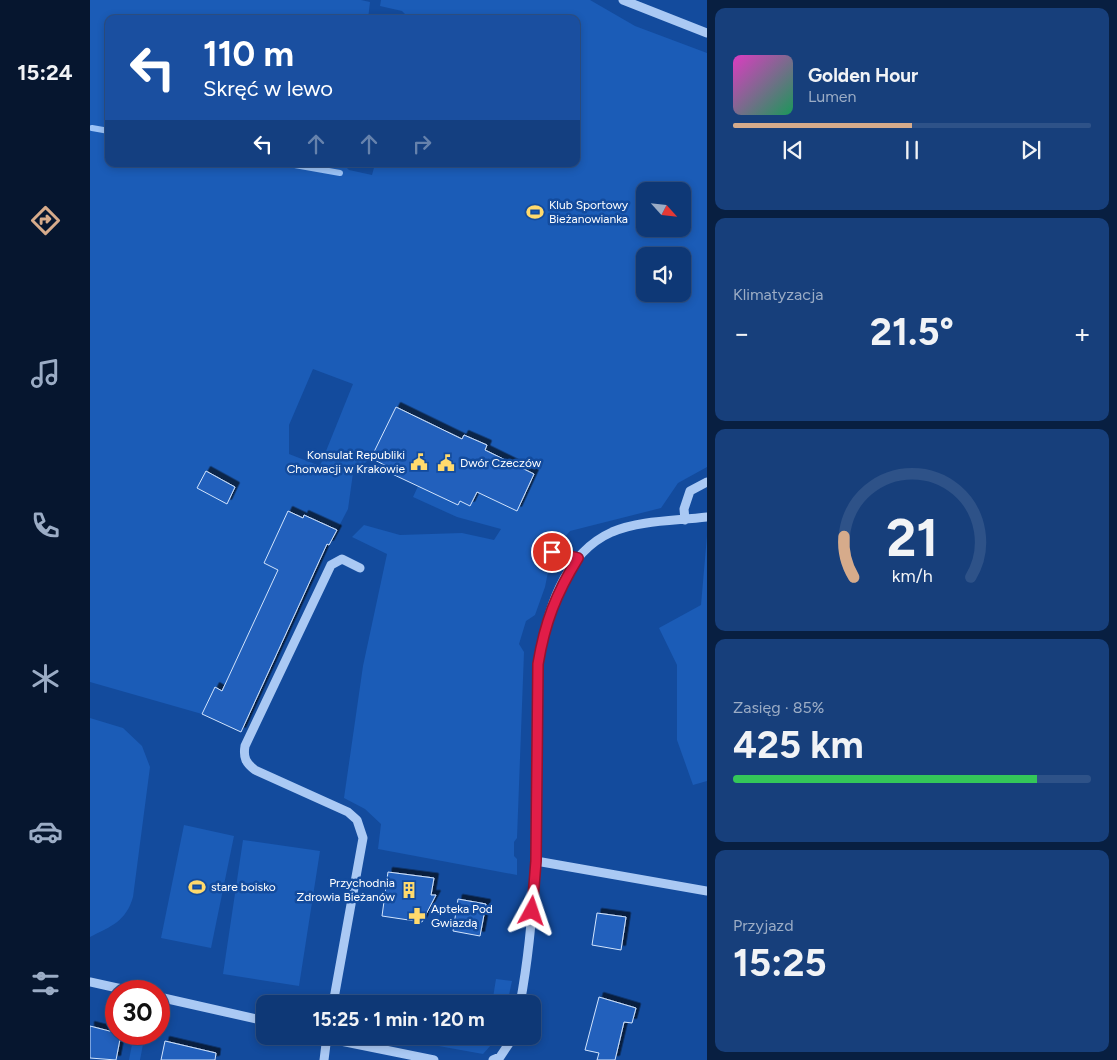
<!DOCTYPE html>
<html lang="pl">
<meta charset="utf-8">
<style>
:root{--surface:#0e3876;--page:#173f7b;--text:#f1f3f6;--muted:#9bacc5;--line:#2e5288;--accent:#d6ab8b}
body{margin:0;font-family:Figtree,sans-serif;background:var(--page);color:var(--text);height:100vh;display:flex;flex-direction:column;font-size:19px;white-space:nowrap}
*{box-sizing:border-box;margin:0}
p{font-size:16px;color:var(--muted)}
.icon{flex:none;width:28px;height:28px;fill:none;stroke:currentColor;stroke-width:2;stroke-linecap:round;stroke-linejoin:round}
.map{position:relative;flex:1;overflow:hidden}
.details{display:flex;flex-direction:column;gap:8px;padding:8px;background:#081f41;width:410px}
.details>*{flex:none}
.top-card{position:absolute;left:15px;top:15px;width:475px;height:152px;border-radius:10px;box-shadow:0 2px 8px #0003,0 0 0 1px var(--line);background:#1a4fa0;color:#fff;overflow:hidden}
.needle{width:32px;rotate:117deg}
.buttons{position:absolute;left:546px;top:182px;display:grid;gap:10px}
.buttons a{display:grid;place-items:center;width:55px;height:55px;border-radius:10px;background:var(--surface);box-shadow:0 2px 8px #0003,0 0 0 1px var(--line);font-size:25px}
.speed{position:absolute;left:15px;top:980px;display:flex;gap:10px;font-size:25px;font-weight:700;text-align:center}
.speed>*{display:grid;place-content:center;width:65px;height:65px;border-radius:50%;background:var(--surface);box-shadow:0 2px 8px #0003,0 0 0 1px var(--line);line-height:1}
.speed .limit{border:8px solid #d22;background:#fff;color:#111}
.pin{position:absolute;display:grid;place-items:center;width:42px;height:42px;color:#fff;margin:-21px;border:2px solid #fff;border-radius:50%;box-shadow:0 1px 5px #0007}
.me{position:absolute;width:55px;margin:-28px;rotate:5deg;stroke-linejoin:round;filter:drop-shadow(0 0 4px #0008)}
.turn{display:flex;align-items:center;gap:18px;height:105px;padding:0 15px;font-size:22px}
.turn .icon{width:65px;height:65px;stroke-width:2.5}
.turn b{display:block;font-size:35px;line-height:42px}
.lanes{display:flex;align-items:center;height:48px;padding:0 15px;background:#0003;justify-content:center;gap:25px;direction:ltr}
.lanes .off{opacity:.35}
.big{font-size:38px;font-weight:700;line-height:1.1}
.details .tile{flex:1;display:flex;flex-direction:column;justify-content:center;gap:8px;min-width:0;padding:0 18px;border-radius:10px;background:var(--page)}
.details .dial{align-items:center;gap:0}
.dial svg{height:130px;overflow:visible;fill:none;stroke:var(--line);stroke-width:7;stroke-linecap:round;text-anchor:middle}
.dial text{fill:var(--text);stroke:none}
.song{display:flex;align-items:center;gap:15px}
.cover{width:60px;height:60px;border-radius:8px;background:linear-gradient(135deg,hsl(310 70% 55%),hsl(150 70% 35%))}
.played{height:5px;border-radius:2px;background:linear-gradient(90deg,var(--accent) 50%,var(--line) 50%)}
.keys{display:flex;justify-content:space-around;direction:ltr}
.heat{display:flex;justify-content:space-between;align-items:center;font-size:28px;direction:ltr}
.charge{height:8px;border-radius:4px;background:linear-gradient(90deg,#34c759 85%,var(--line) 0)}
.trip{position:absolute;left:166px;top:995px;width:285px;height:50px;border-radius:10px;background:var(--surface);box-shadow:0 2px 8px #0003,0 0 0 1px var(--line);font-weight:700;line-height:50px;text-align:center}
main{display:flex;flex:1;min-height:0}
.menu{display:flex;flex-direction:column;width:90px;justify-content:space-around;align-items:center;background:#06162f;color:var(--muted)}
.menu .icon{width:35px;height:35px}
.menu .active{color:var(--accent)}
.menu b{font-size:22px;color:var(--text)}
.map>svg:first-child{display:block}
</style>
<main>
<nav class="menu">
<b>15:24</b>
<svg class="icon active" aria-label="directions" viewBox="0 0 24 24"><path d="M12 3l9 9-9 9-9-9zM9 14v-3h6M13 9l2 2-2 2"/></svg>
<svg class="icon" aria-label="music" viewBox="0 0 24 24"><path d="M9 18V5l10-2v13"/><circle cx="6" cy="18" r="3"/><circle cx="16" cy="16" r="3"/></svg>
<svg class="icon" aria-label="phone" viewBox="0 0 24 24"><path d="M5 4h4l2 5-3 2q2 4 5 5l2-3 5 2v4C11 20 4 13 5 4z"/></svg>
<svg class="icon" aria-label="climate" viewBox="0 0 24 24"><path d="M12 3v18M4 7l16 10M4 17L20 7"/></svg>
<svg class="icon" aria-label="car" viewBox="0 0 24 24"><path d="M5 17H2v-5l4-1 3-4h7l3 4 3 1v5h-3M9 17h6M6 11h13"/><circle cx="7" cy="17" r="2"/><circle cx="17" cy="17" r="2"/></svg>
<svg class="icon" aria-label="filters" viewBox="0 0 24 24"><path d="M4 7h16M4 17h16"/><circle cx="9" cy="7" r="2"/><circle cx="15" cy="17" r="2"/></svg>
</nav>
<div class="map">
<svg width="617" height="1060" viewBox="0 0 617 1060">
<defs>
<filter id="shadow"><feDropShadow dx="4.5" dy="-4.5" stdDeviation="0" flood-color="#0009"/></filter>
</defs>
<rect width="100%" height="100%" fill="#134b9d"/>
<path fill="#1b5cb7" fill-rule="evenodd" d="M0,0H271L280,2L278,19H19V164H253L259,170L282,175L285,164H486V19H320L312,11L290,6L291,0H500L545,26L617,53V467L588,483L571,508L480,531L462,552L455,587L445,615L436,621L429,644L434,652L427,838L424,842V856L427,859V875L288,849L291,824L275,809L254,798L273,666L297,554L262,537L274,525L310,535L372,533L404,540L411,529L367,517L323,497L330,482L368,505L370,501L380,505L387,492L426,511L444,474L395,450L396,445L375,435L372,439L306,407L281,458L263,473L258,509L247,530L215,515L213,518L198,512L174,563L188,570L132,691L125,688L112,714L0,682ZM555,191H592V229H555ZM555,256H592V294H555ZM223,369L263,384L230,466L199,454V425Z
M617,536V781L603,785L587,740V665L569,628L611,605Z
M0,718L33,728L52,746L60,767L43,897C36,921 22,926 0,937Z
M94,825L144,836L121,948L71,938Z
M153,840L230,851L209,986L133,974Z
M406,979L422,981L417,1004H402Z
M44,1034H55L50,1060H39Z
M293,1036H378L395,1039L396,1036H409L393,1054Z"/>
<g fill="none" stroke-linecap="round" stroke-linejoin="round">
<path stroke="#9cc3f7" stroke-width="6" d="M2,128L19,131
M199,164L250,173"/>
</g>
<path fill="#2261bc" stroke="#d2e4fd" filter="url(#shadow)" d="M306,407L372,439L374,435L397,445L395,450L444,474L427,511L387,492L380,506L370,501L368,505L298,472L300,468L281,458Z
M116,471L145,487L137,504L107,488Z
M198,511L213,518L214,515L247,530L239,545L237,544L151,732L112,714L125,687L132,691L188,570L174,563Z
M298,872L344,878L341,895H346L332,922L292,916Z
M368,899L396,904L390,936L363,931Z
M507,913L536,917L531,950L502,945Z
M509,997L546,1008L542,1023L534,1022L525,1060H507L509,1053L495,1050Z
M0,1026L31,1034L26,1060L0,1058Z
M75,1041L126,1053L125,1060H71Z"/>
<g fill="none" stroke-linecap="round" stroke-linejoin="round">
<path stroke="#aac9f4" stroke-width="9" d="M533,0L617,33
M595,520L594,509L600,491L617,482
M462,552L488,558
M446,861L617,891
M0,982L41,991
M69,997L175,1021
M243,1004L273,838L267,820L258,812L165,770C156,763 153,758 155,746L241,565L252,559L270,568
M430,1004C451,892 446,777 448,664C456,615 472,554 522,532C551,520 586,521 617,517
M226,1036L344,1060
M234,1060L237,1036
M403,1060L410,1057L424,1036"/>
</g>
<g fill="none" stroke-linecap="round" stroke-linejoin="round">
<g stroke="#92132f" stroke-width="12">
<path id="route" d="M442,911L446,861L448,664C455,622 466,594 488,558L462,552"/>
</g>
<use href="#route" stroke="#e11d48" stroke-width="9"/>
</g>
<defs>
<g id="stadium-bare" transform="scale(1.35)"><path d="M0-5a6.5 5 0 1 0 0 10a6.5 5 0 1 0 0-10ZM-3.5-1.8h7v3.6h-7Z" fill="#ffda6d" stroke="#134b9d" stroke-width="2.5" paint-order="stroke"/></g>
<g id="civic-bare" transform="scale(1.35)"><path d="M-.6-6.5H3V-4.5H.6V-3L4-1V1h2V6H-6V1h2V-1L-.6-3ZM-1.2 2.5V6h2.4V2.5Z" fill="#ffda6d" stroke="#134b9d" stroke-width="2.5" paint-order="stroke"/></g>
<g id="building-bare" transform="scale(1.35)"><path d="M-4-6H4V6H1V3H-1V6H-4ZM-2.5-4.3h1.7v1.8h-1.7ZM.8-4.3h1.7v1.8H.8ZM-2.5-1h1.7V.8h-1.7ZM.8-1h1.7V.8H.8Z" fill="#ffda6d" stroke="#134b9d" stroke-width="2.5" paint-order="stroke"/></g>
<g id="pharmacy-bare" transform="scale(1.35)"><path d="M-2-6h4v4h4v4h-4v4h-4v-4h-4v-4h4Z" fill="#ffda6d" stroke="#134b9d" stroke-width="2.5" paint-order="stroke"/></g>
</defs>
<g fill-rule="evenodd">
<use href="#stadium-bare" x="445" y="212"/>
<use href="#civic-bare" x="329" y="462"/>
<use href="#civic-bare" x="356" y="463"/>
<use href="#stadium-bare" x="107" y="887"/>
<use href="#building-bare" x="319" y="890"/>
<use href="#pharmacy-bare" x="327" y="916"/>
</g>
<g text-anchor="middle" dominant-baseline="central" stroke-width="5" stroke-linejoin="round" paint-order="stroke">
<g font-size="12" fill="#fff" stroke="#134b9d" text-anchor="start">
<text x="459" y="205">Klub Sportowy<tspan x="459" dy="14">Bieżanowianka</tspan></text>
<text x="315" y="455" text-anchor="end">Konsulat Republiki<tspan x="315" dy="14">Chorwacji w Krakowie</tspan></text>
<text x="370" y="463">Dwór Czeczów</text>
<text x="305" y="883" text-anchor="end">Przychodnia<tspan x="305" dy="14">Zdrowia Bieżanów</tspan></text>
<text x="121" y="887">stare boisko</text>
<text x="341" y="909">Apteka Pod<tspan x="341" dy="14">Gwiazdą</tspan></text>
</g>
</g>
</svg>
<div class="buttons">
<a><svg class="needle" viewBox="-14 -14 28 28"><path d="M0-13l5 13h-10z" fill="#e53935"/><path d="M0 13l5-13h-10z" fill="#9bacc5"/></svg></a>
<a><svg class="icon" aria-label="sound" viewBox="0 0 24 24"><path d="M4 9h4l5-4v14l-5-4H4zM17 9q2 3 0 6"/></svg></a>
</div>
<div class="speed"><div class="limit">30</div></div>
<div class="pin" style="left:462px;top:552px;background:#d93025"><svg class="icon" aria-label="arrive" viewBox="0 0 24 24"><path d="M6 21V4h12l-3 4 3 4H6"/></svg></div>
<svg class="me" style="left:442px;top:911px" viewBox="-20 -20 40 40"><path d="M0-17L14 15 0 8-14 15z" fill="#e11d48" stroke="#fff" stroke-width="4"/></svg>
<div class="trip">15:25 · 1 min · 120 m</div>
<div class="top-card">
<div class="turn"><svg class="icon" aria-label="left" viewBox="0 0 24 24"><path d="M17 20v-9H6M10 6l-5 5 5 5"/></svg><div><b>110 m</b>Skręć w lewo</div></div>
<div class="lanes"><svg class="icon" aria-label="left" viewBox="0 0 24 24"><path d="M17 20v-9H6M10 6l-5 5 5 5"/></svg><svg class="icon off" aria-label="ahead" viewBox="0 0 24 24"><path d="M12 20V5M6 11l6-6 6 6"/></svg><svg class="icon off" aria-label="ahead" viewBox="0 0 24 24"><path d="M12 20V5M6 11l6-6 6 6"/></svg><svg class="icon off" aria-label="right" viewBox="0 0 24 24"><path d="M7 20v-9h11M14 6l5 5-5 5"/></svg></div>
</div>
</div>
<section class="details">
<div class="tile">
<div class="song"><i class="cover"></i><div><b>Golden Hour</b><p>Lumen</p></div></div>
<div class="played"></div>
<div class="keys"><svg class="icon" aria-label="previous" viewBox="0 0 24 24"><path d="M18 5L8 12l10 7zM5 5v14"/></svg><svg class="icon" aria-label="pause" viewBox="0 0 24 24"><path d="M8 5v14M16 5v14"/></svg><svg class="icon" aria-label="next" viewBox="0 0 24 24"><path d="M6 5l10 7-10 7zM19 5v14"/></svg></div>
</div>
<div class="tile"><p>Klimatyzacja</p>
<div class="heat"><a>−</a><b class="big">21.5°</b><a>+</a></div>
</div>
<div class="tile dial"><svg viewBox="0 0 100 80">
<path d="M14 69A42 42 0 1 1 86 69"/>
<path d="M14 69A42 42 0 0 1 8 44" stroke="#d6ab8b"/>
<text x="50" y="56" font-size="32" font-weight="700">21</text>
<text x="50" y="72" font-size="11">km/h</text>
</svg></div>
<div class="tile"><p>Zasięg · 85%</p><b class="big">425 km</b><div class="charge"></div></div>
<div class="tile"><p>Przyjazd</p><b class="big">15:25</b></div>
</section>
</main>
